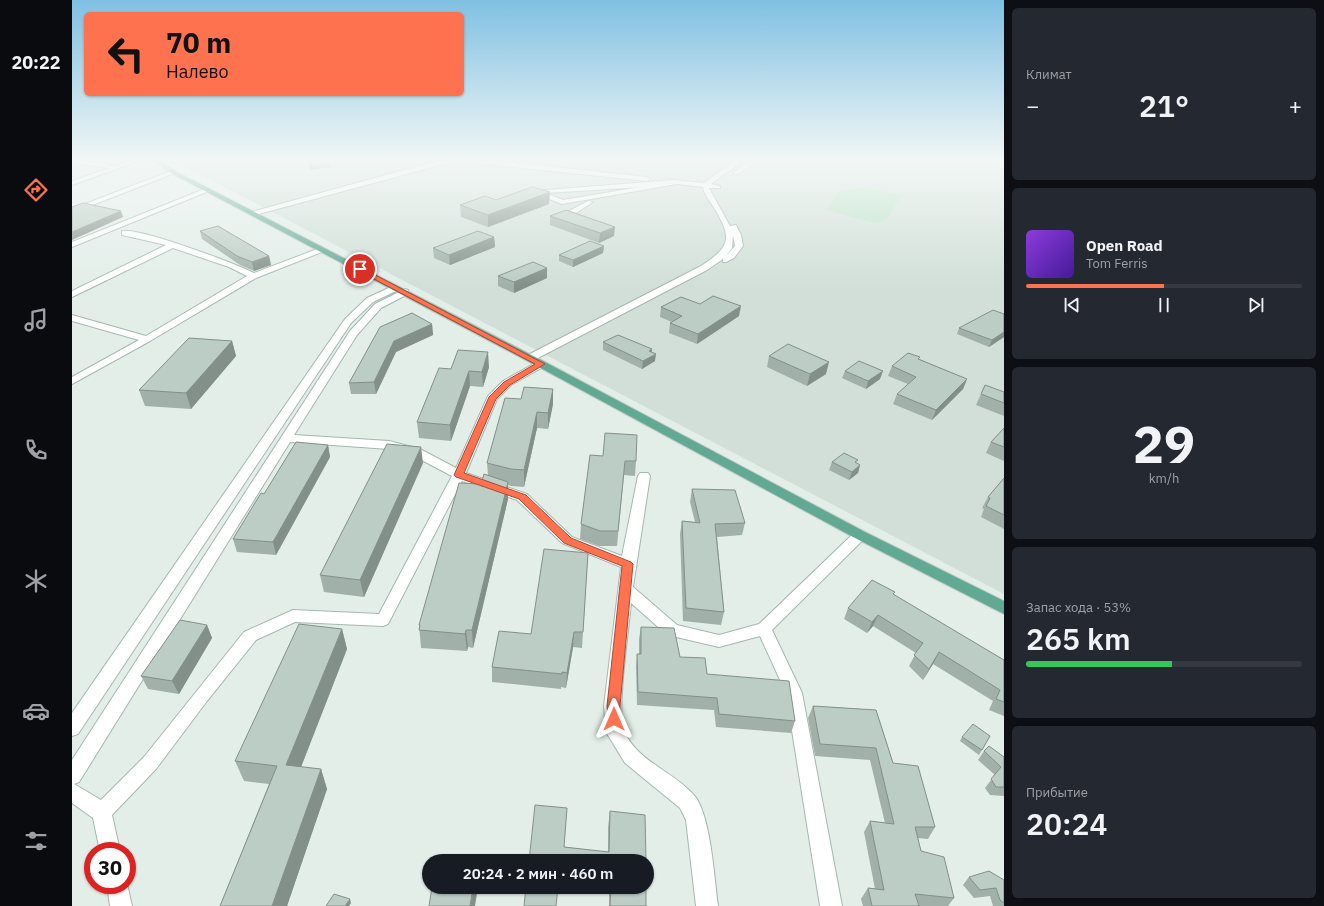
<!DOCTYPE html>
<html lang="ru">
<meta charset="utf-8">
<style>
:root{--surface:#171b24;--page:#242831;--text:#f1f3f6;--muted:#9ea1a6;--line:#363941;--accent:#ff7250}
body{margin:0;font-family:"IBM Plex Sans",sans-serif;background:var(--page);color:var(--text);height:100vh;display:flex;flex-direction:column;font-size:15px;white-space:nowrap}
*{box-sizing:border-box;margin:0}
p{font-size:13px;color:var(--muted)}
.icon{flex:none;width:22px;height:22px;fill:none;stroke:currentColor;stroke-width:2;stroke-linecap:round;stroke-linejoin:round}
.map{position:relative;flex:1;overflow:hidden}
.panel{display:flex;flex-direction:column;gap:8px;padding:8px;background:#0d0f14;width:320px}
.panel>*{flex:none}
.banner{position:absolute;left:12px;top:12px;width:380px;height:84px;border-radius:6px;box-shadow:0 1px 3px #0004;background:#ff7250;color:#111;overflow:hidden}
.speed{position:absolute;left:12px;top:842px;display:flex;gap:8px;font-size:20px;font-weight:700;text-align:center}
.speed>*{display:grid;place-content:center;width:52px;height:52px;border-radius:50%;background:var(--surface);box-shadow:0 1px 3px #0004;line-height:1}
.speed .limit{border:6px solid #d22;background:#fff;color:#111}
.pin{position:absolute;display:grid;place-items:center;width:34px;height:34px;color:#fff;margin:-17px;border:2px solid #fff;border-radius:50%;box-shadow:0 1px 4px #0007}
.me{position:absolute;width:44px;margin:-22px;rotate:0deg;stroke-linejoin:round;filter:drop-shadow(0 0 3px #0008)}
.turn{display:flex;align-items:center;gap:14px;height:84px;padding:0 16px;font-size:18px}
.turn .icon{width:52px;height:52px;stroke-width:2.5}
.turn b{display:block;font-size:28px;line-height:34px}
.big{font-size:30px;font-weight:600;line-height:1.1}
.panel .card{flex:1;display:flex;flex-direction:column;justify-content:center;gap:6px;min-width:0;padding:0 14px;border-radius:6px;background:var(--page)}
.panel .dial{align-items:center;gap:0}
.dial b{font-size:52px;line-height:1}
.song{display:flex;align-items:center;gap:12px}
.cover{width:48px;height:48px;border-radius:6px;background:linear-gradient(135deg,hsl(270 70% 55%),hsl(260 70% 35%))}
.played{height:4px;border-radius:2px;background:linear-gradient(90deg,var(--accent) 50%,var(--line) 50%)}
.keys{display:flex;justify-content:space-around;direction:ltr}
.heat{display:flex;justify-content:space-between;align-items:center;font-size:22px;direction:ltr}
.charge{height:6px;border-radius:3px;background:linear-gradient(90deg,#34c759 53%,var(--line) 0)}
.trip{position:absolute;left:350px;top:854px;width:232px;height:40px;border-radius:20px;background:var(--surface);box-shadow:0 1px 3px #0004;font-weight:600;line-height:40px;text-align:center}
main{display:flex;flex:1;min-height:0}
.dock{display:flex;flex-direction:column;width:72px;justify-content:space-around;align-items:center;background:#090b0e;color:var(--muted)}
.dock .icon{width:28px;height:28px}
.dock .selected{color:var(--accent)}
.dock b{font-size:18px;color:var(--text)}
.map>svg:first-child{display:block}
</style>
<main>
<nav class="dock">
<b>20:22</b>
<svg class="icon selected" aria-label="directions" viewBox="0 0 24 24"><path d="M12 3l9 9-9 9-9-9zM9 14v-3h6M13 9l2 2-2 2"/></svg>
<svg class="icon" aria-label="music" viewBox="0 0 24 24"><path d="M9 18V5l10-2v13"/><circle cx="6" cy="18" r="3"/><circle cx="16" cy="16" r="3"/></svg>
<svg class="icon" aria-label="phone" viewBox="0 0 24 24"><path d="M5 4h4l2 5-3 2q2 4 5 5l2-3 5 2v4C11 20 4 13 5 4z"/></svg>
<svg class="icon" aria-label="climate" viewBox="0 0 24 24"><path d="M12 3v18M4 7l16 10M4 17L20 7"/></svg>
<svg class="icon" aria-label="car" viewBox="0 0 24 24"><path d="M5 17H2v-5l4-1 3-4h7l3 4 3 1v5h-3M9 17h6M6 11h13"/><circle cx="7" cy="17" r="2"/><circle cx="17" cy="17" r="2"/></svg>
<svg class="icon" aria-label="filters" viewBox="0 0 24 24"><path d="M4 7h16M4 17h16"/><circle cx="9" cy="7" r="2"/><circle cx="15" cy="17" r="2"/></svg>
</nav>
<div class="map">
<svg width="932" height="906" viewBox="0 0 932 906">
<rect width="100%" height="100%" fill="#e3eee9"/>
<path fill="#d1dfd8" d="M136,159H932V594L110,165Z"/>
<path fill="#b9e2c2" d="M794,187L829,196L814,220L803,223L754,210L767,191Z"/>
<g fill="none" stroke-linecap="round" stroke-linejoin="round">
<g stroke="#a5b7b0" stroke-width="2">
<path id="minor" d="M0,159L44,166L62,159H72L0,185V181L37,168L0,163Z
M137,159L86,163L83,161L85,159Z
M372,159H412L575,177L578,179L575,181L383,161L183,215L176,213Z
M665,159H673L639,184L648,186V188H637L658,226L664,225L669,235L671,246L662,258L654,262H651V259L635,270L462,360H454L453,358L454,356L629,266C660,246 660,237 641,206C637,200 632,194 631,187L605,184L490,204L462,193V191L601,180L632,183ZM568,187L491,200L474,193ZM661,235L663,246L654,256L660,248Z
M680,159H688L666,174H662V172Z
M101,170L104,172L103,173L0,213V209Z
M135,188L138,190L137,191L0,247V242Z
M516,201L521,202L504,213L497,211Z
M50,231C69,228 162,263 182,273L248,248L255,250L184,278L78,341L0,384V377L67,340L0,321V315L74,336L175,276L157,267L101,248L0,297V291L94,245L50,235Z
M321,286L325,289L324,291L301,302L279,323L6,734L0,736V713L273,319L295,298Z
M333,289L336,290V294L309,308L285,335L222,435L317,441L348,449L384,468L416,396L431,381L465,362H473L474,364L473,366L439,385L425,399L394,473L455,494L500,537L550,556L566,476L568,473H576L578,476L561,587L605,625L647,635L687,624L783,532L788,530L793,532L795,535L793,538L700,630L730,693L770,906H748L714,693L688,636L647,647L600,636L594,634L559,603C557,628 544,712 552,731C565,761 600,771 621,794C639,813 642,879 646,906H624L614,820L608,808L553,763L534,732L532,706L549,567L490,543L445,500L390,481L316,624L311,626L223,622L184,640L135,701L84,769L40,815L48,851H28L21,818L0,803V760L278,331L303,304ZM218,442L317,449L340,455L380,476L307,614L221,610L172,632L72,757L29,800L2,784L7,782Z
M55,884L60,906H38L35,885Z"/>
</g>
<g stroke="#c1cac7" stroke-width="2">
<path id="major" d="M78,159H86L103,171L473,362L793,532L932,601V614L783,538L465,366L99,173Z"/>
</g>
<use href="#minor" fill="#fff" fill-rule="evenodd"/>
<use href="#major" fill="#62a993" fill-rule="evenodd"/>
</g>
<path fill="#a1b0a9" d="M477,204L416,227L389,217L388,205Z
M478,216L542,236L527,243L478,225Z
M128,231L197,256L199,265L182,271L168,265L130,239Z
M422,237L423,247L378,265L362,258L361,248Z
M532,246L531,253L501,267L487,261V255Z
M475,268V278L442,293L426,286V276Z
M628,304L667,316L625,344L597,333L598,323L600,322L588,317L589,307Z
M932,314V337L917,347L885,334L887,328Z
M360,324L361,335L324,352L304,394H279L277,383Z
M160,341L164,356L119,409L73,406L67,390Z
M531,342L580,349V352L583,361L570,369L531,350Z
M697,356L754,374L735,386L695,367Z
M847,359L895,379L891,389L860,420L821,404L825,394L836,384L816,376L820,366Z
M417,367L411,387L398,386L379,441L347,438L345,422L379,369Z
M773,371L808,379L794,389L770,378Z
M913,385L932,392V416L904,405Z
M481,389V404L476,429L465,428L452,487L439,486L436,485V499L401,648L396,647L395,651L349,648L347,625L409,484L416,475L415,463L449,399Z
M932,428V461L914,453L919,442Z
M256,445L258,457L204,555L165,552L161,539Z
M518,455L564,461L563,476L552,475L545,546H527L508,539L509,524Z
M760,462L788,465L786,473L777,480L757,470Z
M351,463L292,597L252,592L248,575Z
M932,478V529L909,517L912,509L910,508L916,497Z
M620,489L673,523L670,535L645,537L652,612L649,625L611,621L608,534L610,521L623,522L618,502Z
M516,553L510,648L501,647L494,688L489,687V689L420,682V667L459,634Z
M822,595L932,660V716L917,710L921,701L861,664L851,680L837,666L844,653L801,626L795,633L772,619L776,608Z
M135,625L140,638L107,694L76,689L69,676Z
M569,627L608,657L635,674L723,721L719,733L644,727L642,710L565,705L564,666L565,654H567V639Z
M270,629L275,649L229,767L249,769L255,789L215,906H148L197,784L172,781L163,761Z
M741,706L804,710L821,763L863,827L856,839L846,838L849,851L882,898L876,906H791L789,899L796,888L803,889L792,832L798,821L813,823L798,760L743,756L736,718Z
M918,736L907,755L888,741L890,737Z
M912,751L932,757V796L918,795L913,788L923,775L906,760Z
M495,808L492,847L536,852V827L538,811L574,861H457Z
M897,877L932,880V906H921L918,896L902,898L891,885Z
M495,887H574V906H537V892Z"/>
<path fill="#839089" d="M258,163L259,167L238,170L237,165Z
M478,192L477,204L416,227V215Z
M49,211L51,217L0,240V232Z
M543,227L542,236L527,243L528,233Z
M422,237L423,247L378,265L377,255Z
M532,246L531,253L501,267V260Z
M197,256L199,265L182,271L180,262Z
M475,268V278L442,293V282Z
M669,306L667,316L625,344L626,334Z
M360,324L361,335L324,352L304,394L302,382L322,341Z
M932,332V337L917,347L920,340Z
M160,341L164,356L119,409L114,393Z
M580,349L579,356L584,354L583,361L570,369L571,361L577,351Z
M416,352L417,367L411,387L410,372Z
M757,362L754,374L735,386L738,374Z
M397,371L398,386L379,441L378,425Z
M811,371L808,379L794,389L796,381Z
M895,379L891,389L860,420L864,410Z
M481,389V404L476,429V413Z
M465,412V428L452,487V470Z
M256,445L258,457L204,555L201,542Z
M349,447L351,463L292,597L288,580Z
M788,465L786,473L777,480L780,472Z
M436,482V499L401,648L400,630Z
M806,615L801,626L795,633L800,622Z
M135,625L140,638L107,694L100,681Z
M270,629L275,649L222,785L214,765Z
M394,630L396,647L395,651L393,634Z
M502,632L501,647L494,688L495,673Z
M867,652L861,664L851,680L857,669Z
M249,769L255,789L215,906H200Z
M401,887H406L403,906H398Z
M278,899L279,903L277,906H273Z"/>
<path fill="#bbcdc4" stroke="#839089" d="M236,159H257L258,163L237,165Z
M460,187L478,192L416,215L388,205L413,196L424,200Z
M11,203L49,211L0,232V207Z
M494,210L543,227L528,233L478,216Z
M146,226L197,256L180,262L165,256L128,231Z
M406,231L422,237L377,255L361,248Z
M518,241L532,246L501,260L487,255Z
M461,262L475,268L442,282L426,276Z
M641,296L669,306L626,334L598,323L610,316L589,307L609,297L628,304Z
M921,310L932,314V332L920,340L887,328Z
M340,313L360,324L322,341L302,382L277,383L308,327Z
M546,335L580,349L577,351L584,354L571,361L531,342Z
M117,338L160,341L114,393L67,390Z
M716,344L757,362L738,374L697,356Z
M386,350L416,352L410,372L397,371L378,425L345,422L367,368L379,369Z
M836,353L848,357L846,359L895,379L864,410L825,394L844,377L820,366Z
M787,361L811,371L796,381L773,371Z
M913,385L932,392V403L909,394Z
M452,387L481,389L476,413L465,412L452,470L439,469L415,463L433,398L449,399Z
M932,428V447L919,442Z
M533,433L565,435L564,461H553L546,531H528L509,524L518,455L531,456Z
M224,442L256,445L201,542L161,539L189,493L192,494Z
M315,444L349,447L288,580L248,575Z
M772,453L786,460L783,462L788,465L780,472L760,462Z
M412,474L436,482L400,630H394L393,634L347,630L348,625H347L387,483L409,484Z
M932,478V515L914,506L918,498L916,497Z
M620,489L663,490L673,523L643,524L652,612L614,608L610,521L628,523Z
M472,549L516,553L511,632H502L495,673L490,672V674L420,667L427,631L459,634Z
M800,580L823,592L821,594L932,660V702L924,699L928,690L867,652L857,669L842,655L851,643L806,615L800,622L776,608Z
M108,620L135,625L100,681L69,676Z
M227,624L270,629L214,765L249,769L200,906H148L205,766L163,761Z
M569,627L602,628L608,657L633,658L635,674L717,681L723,721L647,714L645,698L566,692L565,654H569Z
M741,706L804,710L821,763L846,766L863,827H843L849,851L872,857L882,898L843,894L847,906H800L796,888L812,890L798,821L822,824L804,748L748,744Z
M901,724L918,736L910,750L890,737Z
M917,746L932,757V787H924L919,779L929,767L912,751Z
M463,805L495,808L492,847L537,852L538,811L573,815L574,861H457Z
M366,857L403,861H365Z
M917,871L932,880V903L928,900L924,888L908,890L897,877Z
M360,887H401L398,906H357Z
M454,887H486L484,906H452Z
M539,887H574V906H538Z
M262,894L278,899L273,906H254Z"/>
<linearGradient id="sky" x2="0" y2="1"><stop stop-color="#80c0e2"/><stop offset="0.56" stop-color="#f2f7f5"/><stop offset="1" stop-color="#f2f7f5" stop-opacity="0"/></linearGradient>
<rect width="932" height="286" fill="url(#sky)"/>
<path fill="#ff7250" stroke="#a64a34" d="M285,268H290L473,364L438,385L424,399L392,473L454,495L499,538L559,562L561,564L548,706V719L547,723L542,725L537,723L535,706L550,566L492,543L447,499L384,477L382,475L417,397L432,382L463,364L285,270Z"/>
</svg>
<div class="speed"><div class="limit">30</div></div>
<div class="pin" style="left:288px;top:269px;background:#d93025"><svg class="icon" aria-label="arrive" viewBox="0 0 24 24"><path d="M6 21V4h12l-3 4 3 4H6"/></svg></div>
<svg class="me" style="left:542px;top:719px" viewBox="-20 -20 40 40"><path d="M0-17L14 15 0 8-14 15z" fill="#ff7250" stroke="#fff" stroke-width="4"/></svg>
<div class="trip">20:24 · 2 мин · 460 m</div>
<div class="banner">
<div class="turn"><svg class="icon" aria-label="left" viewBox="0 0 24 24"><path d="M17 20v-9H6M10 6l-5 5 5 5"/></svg><div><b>70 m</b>Налево</div></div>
</div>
</div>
<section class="panel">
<div class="card"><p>Климат</p>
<div class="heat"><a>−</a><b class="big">21°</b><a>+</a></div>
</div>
<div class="card">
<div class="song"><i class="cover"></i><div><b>Open Road</b><p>Tom Ferris</p></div></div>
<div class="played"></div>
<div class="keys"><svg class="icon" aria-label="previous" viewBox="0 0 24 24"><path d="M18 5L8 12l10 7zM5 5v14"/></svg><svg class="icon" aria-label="pause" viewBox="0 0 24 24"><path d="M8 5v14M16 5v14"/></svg><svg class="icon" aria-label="next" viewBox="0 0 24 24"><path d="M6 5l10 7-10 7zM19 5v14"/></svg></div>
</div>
<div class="card dial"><b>29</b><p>km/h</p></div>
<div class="card"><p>Запас хода · 53%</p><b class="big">265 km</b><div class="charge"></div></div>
<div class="card"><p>Прибытие</p><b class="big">20:24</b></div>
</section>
</main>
